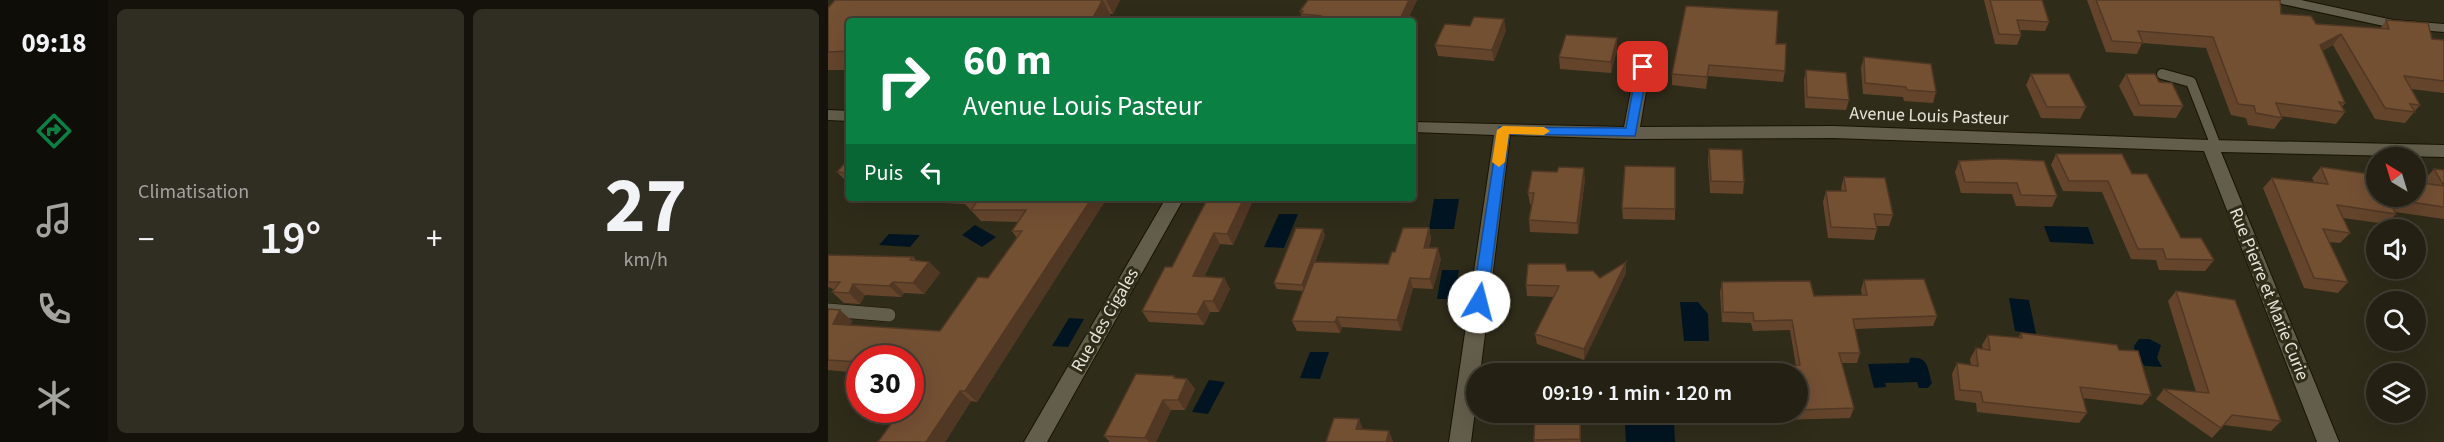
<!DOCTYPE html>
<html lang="fr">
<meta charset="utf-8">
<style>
:root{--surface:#242114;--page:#302e22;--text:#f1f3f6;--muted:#a3a3a0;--line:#413e34;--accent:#0b8043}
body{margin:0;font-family:"Source Sans 3",sans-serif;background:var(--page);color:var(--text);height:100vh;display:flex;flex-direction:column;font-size:22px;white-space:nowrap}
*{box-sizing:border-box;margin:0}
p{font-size:20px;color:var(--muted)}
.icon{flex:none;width:33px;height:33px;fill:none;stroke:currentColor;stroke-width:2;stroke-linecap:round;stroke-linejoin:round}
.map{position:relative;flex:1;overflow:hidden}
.drawer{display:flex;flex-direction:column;gap:9px;padding:9px;background:#14120b;width:720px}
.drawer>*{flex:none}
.top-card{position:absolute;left:18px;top:18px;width:570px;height:183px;border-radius:6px;box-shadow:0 6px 24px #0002,0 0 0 2px var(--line);background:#0b8043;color:#fff;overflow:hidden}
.needle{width:39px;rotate:322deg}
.controls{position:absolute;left:1538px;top:147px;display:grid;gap:12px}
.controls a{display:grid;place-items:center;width:60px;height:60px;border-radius:50%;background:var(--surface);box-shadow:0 6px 24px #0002,0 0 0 2px var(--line);font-size:30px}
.speed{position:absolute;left:18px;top:345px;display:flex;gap:12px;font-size:30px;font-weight:700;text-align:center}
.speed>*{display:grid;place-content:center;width:78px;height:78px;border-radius:50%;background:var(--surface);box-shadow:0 6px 24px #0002,0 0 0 2px var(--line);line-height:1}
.speed .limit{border:9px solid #d22;background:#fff;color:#111}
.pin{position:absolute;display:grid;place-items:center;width:51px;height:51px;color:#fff;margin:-26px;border-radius:12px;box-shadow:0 3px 9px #0006}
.me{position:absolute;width:66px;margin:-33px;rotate:8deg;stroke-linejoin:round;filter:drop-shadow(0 0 4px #0008)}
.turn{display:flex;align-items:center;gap:21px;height:126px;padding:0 18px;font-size:27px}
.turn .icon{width:78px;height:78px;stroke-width:2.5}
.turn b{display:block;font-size:42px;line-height:51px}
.then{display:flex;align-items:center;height:57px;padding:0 18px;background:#0003;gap:12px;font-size:22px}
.big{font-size:45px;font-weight:600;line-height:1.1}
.drawer .widget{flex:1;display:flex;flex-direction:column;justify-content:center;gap:9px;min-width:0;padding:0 21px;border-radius:9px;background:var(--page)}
.drawer .dial{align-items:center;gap:0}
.dial b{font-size:78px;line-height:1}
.heat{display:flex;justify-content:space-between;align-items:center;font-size:33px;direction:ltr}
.drawer .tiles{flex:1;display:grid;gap:9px;grid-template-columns:repeat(2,1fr)}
.trip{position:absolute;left:638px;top:363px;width:342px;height:60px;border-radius:30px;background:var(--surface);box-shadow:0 6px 24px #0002,0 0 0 2px var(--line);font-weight:600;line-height:60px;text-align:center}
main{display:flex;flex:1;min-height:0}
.tabs{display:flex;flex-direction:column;width:108px;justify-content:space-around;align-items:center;background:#0e0d08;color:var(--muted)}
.tabs .icon{width:42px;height:42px}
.tabs .current{color:var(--accent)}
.tabs b{font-size:27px;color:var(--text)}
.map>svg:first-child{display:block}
</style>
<main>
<nav class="tabs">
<b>09:18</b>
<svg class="icon current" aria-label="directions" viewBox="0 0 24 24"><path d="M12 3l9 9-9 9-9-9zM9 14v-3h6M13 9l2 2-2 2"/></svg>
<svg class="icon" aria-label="music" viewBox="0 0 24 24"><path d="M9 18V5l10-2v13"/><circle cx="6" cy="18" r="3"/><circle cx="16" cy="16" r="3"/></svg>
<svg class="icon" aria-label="phone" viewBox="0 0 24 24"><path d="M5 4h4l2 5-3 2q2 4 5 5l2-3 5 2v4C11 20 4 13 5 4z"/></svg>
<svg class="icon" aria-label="climate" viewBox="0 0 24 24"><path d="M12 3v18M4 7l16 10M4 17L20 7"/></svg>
</nav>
<section class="drawer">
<div class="tiles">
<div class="widget"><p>Climatisation</p>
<div class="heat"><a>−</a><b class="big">19°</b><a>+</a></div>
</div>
<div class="widget dial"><b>27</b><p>km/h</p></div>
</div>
</section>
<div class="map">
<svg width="1616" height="442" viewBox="0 0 1616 442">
<rect width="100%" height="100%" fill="#302c1a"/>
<path fill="#001521" d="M606,199H631L626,229H601Z
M451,214H470L456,248L436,247Z
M147,225L168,237L154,247L134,235Z
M1216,226L1260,227L1266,244L1222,242Z
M61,234L92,235L82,247L51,245Z
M614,270H631L626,299H609Z
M1181,298L1201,300L1208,334L1187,331Z
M852,302H870L880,314L881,341H856Z
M241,318L256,319L240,347L224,346Z
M1311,339H1321L1333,345L1329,358L1334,367L1317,366L1307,357L1306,346Z
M482,352H501L492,379L472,378Z
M1082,358C1101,356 1099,368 1104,383L1100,388H1091L1089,382L1057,383L1058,387L1046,388L1040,364L1081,363Z
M381,380L397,382L380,414L364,412Z
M846,423L847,442H798L797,425Z"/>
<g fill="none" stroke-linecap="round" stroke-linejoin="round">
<g stroke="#181404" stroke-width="12">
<path id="lane-far1" d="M1334,74L1363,82L1388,146"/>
</g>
<g stroke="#181404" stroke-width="14">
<path id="lane" d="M0,310L61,315"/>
</g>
<g stroke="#181404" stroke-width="2">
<path id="street" d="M1447,0H1473L1565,20L1616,24V32L1565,28L1454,4Z
M818,44L825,49L812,127L1006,126L1382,140L1616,145V157L1393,152L1511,442H1489L1376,151L1006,138L803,139L682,135L652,374H648V403L643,442H621L666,135L585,132V122L796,127L811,49Z
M0,110L21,111V121L0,120Z
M338,198H356L219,442H196Z"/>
</g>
<use href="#lane-far1" stroke="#635e4b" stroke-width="10"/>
<use href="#lane" stroke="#635e4b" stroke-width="13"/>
<use href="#street" fill="#635e4b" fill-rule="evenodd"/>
</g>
<path fill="#64452c" d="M7,0H292L285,14L21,21V70H0V8Z
M480,0H589L579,21H475L472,11Z
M1156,0H1214L1221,22L1217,31L1192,30L1193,35L1189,45L1167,44Z
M1259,0H1452L1453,14L1488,24L1552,29L1558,20L1604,39L1616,40V93L1583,89L1592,105L1577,123L1547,119L1505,45L1494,51L1517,103L1514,107L1517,112L1508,124L1453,116L1454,118L1446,129L1420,125L1418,118L1403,115L1378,48L1314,43L1309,54L1278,52Z
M642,26L678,30L666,61L610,56L607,45Z
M789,38V50L783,73L732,69L731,57Z
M948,44L957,71L955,82L880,76L878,89L844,85V74Z
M1036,57L1108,92L1105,103L1076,101L1075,97L1035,94L1033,68Z
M978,70L1021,100L1018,110L977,108L976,80Z
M1203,74L1258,107L1252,119L1213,118L1198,85Z
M1298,74L1331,82L1355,106L1348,118L1306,116L1291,86Z
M881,149L916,182L915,194L882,193L880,161Z
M1228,154L1304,174L1353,238L1386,260L1377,271L1331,270L1328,260L1303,259L1274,192L1235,191L1223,165Z
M21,159V183H20L9,172Z
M1131,161L1229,196L1224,207L1188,206L1184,194L1133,193L1127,172Z
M1493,167L1565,209L1567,196H1587L1598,184L1596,180L1606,169L1616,170V219L1567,212L1568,214L1558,224L1515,218L1522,233L1512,243L1501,242L1520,282L1510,293L1476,288L1435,188L1444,178L1486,182L1484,178Z
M1016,177L1065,215L1061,226H1049V229L1046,240L1000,238L995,202L998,191H1014L1013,188Z
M757,179L750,234L702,232L701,220L704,205L702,204L700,193Z
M73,198H279L149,402L143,401L117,442H50L73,410H72H82V358H32V382L21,374L22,372L0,370V309L12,310L24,321L22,325L112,331L150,277L160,278L189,238L184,231L190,222L153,221L137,204L76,201Z
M426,198L405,245L392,244L376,277L396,278L402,289L391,312H382L376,325L321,322L314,311L344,267Z
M504,198H561L559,203L505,202Z
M794,208L847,209V220L795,219Z
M601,228L603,239L601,248L613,259L605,289L585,288L573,331L514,327L512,333L469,331L464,321L475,291L449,289L446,283L497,235L487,262L560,264L567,252Z
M0,255L85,257L89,261L101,262L112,273L96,294L76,293L73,297L37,295L32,304L16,303L4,292L6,290L3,288L0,287Z
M739,271L772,278L798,273L756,360L709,344L707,334L726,297L699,296L698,285Z
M1036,280L1109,316L1105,326L1027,329L1032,353L1029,363H1013L1026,408L1022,418L949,420L948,412H969V374H942L944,367L968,366L962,330L925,331L923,323L894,322L892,292L894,282L986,296L1034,295L1033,290Z
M1348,291L1453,421L1443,431L1396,425L1384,438L1328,399L1336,389L1368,392L1340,301Z
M1193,333L1291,350L1323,395L1314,405L1255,398L1259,413L1251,423L1149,412L1148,403L1127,400L1124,374L1129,363L1143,365L1142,359L1148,348L1155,349L1154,345L1160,335L1190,338Z
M346,376L348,378L359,379L367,389L357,410H343L328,442H282L276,436Z
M707,412H753V442H706Z"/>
<path fill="#513824" d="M273,0H275L282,14V21H263Z
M278,0H292L285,14Z
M581,0H589L579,21H571Z
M676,19L678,30L666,61L664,50Z
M1513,34L1505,45L1484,56L1492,45Z
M789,38V50L783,73V62Z
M756,168L757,179L750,234L749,223Z
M264,198H279L149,402L137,391Z
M416,198H426L405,245L399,234Z
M601,228L603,239L599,258L596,248Z
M495,229L497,235L477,291L474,285Z
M386,233L392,244L371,287L365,276Z
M610,248L613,259L605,289L602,279Z
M101,262L112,273L96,294L85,283Z
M798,262V273L756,360V349Z
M396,278L402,289L391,312L385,301Z
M582,278L585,288L573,331L569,320Z
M65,282L76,293L73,297L61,286Z
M25,284L37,295L32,304L21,293Z
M376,301L382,312L376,325L369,314Z
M12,310L24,321L18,335L5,324Z
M509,317L514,327L512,333L507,322Z
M359,379L367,389L357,410L350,400Z
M132,391L143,401L117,442H98Z
M335,400L343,410L328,442H321L317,438Z
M752,412H753V442H752Z
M531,419L535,429L533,439L528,429Z
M561,431L565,441V442H558Z"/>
<path fill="#745033" stroke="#513824" stroke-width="1.5" d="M7,0H273V3L263,21H21V50L20,51L0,52V8Z
M480,0H581L571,21H490L493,16L473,14L475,11H472Z
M1162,0H1214L1221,22L1189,20L1193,35L1171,34Z
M1268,0H1452L1453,14L1483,16L1488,24L1561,29L1558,20L1600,23L1604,39L1616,40V81L1576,76L1592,105L1582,104L1587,112L1557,108L1513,34L1492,45L1517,103L1511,102L1517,112L1448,103L1454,118L1428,113L1426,106L1410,104L1385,37L1310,31L1315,43L1284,41Z
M858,6L950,11L948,44H958L957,71L881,65L879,77L844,74Z
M646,17L676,19L664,50L607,45L617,24L642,26Z
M738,35L789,38L783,62L731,57Z
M1036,57L1103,64L1108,92L1079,90L1078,87L1037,83Z
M978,70L1018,73L1021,100L979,97Z
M1203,74H1241L1258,107H1219Z
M1298,74H1327L1331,82L1344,83L1355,106L1312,105Z
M881,149L914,150L916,182L883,181Z
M1228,154H1294L1304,174H1319L1353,238H1373L1386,260L1338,259L1335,249H1310L1280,181H1241Z
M21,159V173L9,172Z
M1171,159L1216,161L1229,196L1193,195L1189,183L1137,182L1131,161Z
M797,166L847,167V209L794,208Z
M731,167L756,168L749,223L701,220L706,193H700L704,171L729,172Z
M1493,167L1548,175V196H1559L1568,214L1509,205L1522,233L1495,229L1520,282L1486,278L1444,178L1500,184Z
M1606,169L1616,170V207L1576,201V196H1587V182L1616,186Z
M1016,177L1057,178L1065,215L1046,214L1049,229L1003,227L998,191H1018Z
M134,198H264L137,391H132L98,442H50L73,410H82V358H32V374H21L30,362L0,360V309L12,310L5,324L112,331L150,277L160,278L194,231H184L198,210H143L150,200L133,199Z
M380,198H416L399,234L386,233L365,276L396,278L385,301H376L369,314L314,311L337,267H344Z
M468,228L495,229L474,285L446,283Z
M575,228H601L596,248H610L602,279L582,278L569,320L509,317L507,322L464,321L486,262L560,264L564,252H567Z
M0,255L85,257L82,260L101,262L85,283L65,282L61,286L25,284L21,293L4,292L12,282H0Z
M798,262L756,349L707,334L731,286L698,285L700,264H737L739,271H765L772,278Z
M1096,279L1109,316L1025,319L1032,353H1011L1026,408L969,410V374H945L944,367L972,365L964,320L926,321L925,313L895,312L894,282L982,281L986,296L1039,295L1036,280Z
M1348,291L1407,300L1453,421L1404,415L1393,428L1336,389L1381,393Z
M1193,333L1289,345L1291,350L1310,351L1323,395L1252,387L1259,413L1155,402L1153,392L1132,390L1129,363L1150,366L1148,348L1162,350L1160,335L1194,338Z
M752,368V374H703V369Z
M308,374L346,376V378L359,379L350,400H335L317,438L276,436Z
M707,412H752V439L706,440Z
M506,418L531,419L528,429L561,431L558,442H498Z"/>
<path fill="#1a73e8" stroke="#114b97" stroke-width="1.5" d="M815,64L820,67L807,136L681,134L659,302L656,306H646L644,302L671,127L798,128L809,67Z"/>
<path fill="#f59e0b" d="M675,126L716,127L722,131L716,135L681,134L677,162L671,167L664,162L669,130Z"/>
<g text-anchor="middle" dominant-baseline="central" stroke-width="6" stroke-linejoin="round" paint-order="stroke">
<g font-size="18" fill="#e7e5da" stroke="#302c1a">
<text transform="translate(1101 116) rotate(2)">Avenue Louis Pasteur</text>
<text transform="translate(1441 294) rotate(68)">Rue Pierre et Marie Curie</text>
<text transform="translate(277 320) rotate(-60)">Rue des Cigales</text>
</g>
</g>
</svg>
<div class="controls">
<a><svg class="needle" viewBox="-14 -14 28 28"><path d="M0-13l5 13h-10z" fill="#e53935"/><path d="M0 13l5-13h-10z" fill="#a3a3a0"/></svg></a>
<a><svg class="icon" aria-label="sound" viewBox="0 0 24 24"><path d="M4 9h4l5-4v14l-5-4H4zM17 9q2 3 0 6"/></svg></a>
<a><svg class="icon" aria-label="search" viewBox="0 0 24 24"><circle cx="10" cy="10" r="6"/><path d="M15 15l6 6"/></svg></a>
<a><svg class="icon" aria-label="layers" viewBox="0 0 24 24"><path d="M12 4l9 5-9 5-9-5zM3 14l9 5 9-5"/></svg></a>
</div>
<div class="speed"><div class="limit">30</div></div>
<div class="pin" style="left:815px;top:67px;background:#d93025"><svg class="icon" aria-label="arrive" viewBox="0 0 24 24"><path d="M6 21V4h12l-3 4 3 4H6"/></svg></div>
<svg class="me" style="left:651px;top:302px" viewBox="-20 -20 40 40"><circle r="19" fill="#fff"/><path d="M0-13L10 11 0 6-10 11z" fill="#1a73e8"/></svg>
<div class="trip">09:19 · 1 min · 120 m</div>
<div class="top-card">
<div class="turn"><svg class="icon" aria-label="right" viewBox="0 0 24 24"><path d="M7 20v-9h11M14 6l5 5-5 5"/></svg><div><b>60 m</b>Avenue Louis Pasteur</div></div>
<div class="then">Puis<svg class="icon" aria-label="left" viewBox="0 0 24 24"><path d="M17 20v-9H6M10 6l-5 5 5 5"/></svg></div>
</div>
</div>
</main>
